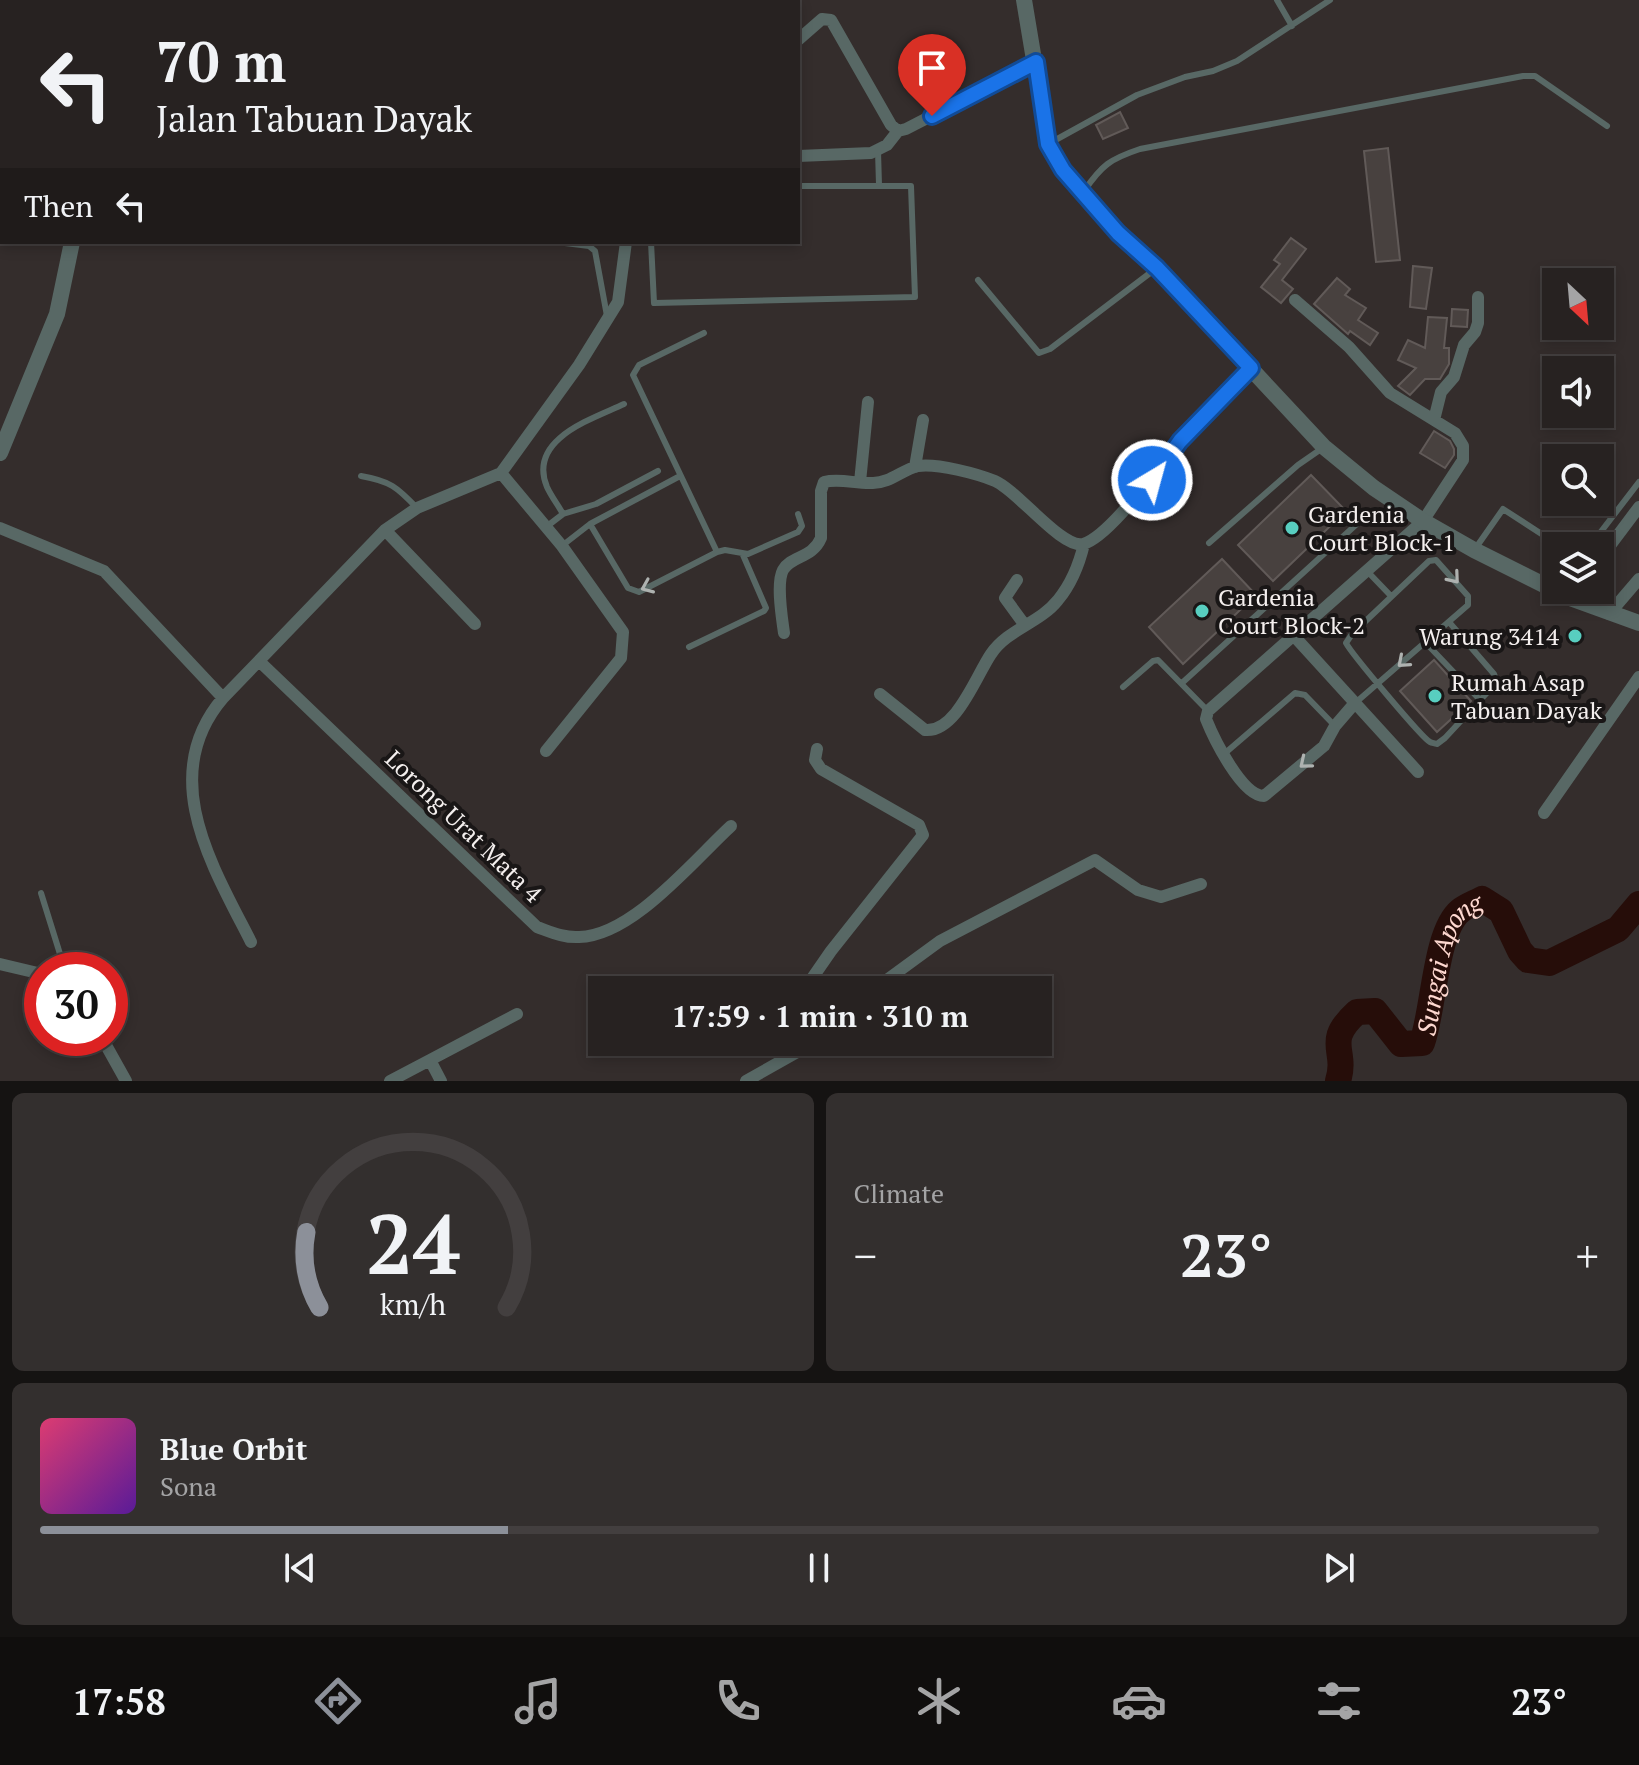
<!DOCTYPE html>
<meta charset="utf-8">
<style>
:root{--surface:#272221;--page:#332f2e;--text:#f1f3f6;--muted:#a4a4a5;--line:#433f3f;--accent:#8c9099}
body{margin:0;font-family:"PT Serif",serif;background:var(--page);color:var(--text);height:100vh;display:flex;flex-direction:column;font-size:30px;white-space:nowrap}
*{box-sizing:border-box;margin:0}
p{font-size:26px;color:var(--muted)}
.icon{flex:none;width:44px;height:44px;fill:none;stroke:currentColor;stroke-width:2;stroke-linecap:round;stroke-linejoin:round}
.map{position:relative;height:1081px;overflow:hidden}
.drawer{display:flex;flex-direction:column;gap:12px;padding:12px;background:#151312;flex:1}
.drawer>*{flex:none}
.banner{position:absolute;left:0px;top:0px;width:800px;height:244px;box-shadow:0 4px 12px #0003,0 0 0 2px var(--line);background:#272221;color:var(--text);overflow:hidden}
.needle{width:52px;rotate:154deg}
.fabs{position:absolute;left:1542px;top:268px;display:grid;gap:16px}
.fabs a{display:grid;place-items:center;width:72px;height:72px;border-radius:0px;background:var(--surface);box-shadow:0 4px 12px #0003,0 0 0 2px var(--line);font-size:40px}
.speed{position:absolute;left:24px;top:952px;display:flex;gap:16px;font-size:40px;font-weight:700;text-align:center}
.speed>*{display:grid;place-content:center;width:104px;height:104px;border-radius:50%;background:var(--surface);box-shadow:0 4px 12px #0003,0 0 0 2px var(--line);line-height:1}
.speed .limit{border:12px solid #d22;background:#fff;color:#111}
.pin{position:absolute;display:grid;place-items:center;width:68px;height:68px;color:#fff;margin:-82px -34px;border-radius:50% 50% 50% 0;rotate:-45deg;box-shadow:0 0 8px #0007}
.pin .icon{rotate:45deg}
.me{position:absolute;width:88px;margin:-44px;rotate:37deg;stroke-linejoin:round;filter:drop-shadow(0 0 6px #0008)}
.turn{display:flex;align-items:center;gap:28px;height:168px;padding:0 24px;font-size:36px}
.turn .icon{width:104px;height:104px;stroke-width:2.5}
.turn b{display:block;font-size:56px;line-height:68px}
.then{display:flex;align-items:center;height:76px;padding:0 24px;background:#0003;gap:16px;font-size:30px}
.big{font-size:60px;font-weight:700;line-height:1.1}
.drawer .widget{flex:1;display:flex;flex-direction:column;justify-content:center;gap:12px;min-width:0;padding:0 28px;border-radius:12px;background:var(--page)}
.drawer .dial{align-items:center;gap:0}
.dial svg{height:208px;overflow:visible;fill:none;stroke:var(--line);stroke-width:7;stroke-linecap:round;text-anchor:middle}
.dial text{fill:var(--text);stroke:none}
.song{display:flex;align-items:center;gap:24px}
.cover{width:96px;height:96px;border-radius:12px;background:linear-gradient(135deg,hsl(340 70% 55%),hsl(270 70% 35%))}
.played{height:8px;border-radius:4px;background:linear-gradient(90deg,var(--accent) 30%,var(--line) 30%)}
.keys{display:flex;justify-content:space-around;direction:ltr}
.heat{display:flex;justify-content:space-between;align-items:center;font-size:44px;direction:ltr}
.drawer .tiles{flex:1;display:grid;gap:12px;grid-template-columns:1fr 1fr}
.widget:last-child{grid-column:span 2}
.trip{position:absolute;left:588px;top:976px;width:464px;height:80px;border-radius:0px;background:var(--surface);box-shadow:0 4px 12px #0003,0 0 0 2px var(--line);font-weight:700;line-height:80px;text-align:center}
.tab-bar{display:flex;height:128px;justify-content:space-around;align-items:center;background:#100e0d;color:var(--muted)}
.tab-bar .icon{width:56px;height:56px}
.tab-bar .current{color:var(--accent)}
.tab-bar b{font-size:36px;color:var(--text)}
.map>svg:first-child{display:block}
</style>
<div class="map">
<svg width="1639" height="1081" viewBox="0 0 1639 1081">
<rect width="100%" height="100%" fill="#342d2c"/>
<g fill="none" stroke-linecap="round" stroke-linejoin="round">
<path stroke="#260d09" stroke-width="26" id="s1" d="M1338,1081C1348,1049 1323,1043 1357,1012L1375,1011L1401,1044L1422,1043C1434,1009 1435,932 1460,911C1466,906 1475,903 1482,899L1501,911L1520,951L1528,960L1549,963L1618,929L1639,904"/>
</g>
<path fill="#48413f" stroke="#615a58" stroke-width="2" d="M1120,112L1128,128L1103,139L1096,125Z
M1388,148L1400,260L1376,262L1364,151Z
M1291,238L1306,249L1282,280L1293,289L1281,303L1261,287L1280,264L1274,260Z
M1413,266L1432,268L1426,309L1410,307Z
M1337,278L1350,289L1345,295L1366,308L1358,320L1378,333L1370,345L1350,331L1348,334L1314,304Z
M1452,309L1468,310L1467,327L1451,326Z
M1428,317L1447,318L1444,348H1449V364L1440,379H1425L1410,395L1398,386L1416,368L1398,360L1408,340L1425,348Z
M1434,431L1450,441L1454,449V455L1445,468L1420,453Z
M1311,475L1346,511L1273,581L1238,545Z
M1222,559L1256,595L1183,664L1149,627Z
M1434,660L1471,701L1437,732L1400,691Z"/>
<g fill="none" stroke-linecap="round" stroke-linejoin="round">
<path stroke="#586865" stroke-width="6" d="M1277,0L1292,26
M1050,143L1137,95L1185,77L1213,71L1237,61L1330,0
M878,151L879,185
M1084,191C1102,165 1110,159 1140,149L1523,76H1535L1607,126
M557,242L589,246L595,251L607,316
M651,242L654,303L915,297L911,186H798
M978,280L1039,353L1050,349L1154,270
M704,333L639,365L633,375L717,552
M361,476C390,481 397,487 417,508
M563,514L596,504L658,471
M590,524L628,588L639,592L717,552L725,550L748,554L798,532L802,526L798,514
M546,527L563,514C558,505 551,496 547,487C527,439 592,419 624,404
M1209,543L1298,465L1324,447
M563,545L590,524L680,476
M1590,546L1639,482
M1475,549L1503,509L1560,546
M1367,571L1391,596
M1425,642L1481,701
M689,647L764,611L766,608L743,555
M1182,683L1370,512
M1123,687L1153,661L1158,660L1208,711
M1354,704L1468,605V596L1436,560L1429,561L1352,634L1346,643C1351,653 1422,738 1430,742C1432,743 1434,743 1437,744L1445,738L1497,682L1494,674L1449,622
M1224,754L1295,693L1305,695L1335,726
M41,893L65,970"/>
<path stroke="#586865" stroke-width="12" d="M253,2V0
M628,2L629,0
M798,40L822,19L831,20L891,125L898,131L906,129L1036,62
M798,156L871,153L887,145L898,131
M1295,300L1349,347L1390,393L1455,433L1463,446V460L1423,521L1208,711L1206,719C1214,739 1242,796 1264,796L1324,746L1335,726L1354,704
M1434,420L1441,392L1454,377L1464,345L1475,332L1478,323V297
M915,467L923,420
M501,473L562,546L623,632L621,658L546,751
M860,482L868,402
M0,528L104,571L223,698L385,530L417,508L501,473L579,365L618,302L626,242
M385,530L475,624
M1600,559L1639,507
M1017,580L1005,598L1024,624
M1609,614L1639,579
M784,633C782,618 776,583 783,570C792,555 812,559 821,538V491L824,482C840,478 856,484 873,483C890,483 902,470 918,466C937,463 978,474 995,481C1018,491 1062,549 1083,544C1110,537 1163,461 1183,438C1205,414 1228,391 1251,368
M1294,636L1418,772
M259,661L537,927C551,932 564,938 579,937C632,936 693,861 731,826
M880,694L925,730C956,733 976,676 991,654C1008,629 1040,623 1058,600C1072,583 1079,565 1084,544
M223,698C156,776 213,867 251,942
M1544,813L1639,677
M0,964L42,974
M804,990L831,951L923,835L919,825L821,769L815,760L817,749
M873,990L940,941L1095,860L1138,890L1161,897L1201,884
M102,1038L126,1081
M430,1060L517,1014
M390,1081L430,1060L441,1081
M746,1081L815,1042"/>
<path stroke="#586865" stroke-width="16" d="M78,0V2
M1024,0L1048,144L1063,170L1118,233L1157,268L1324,447L1374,488L1423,521L1474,550L1570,598L1639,623
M0,453L57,314L72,242"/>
</g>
<defs><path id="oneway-chevron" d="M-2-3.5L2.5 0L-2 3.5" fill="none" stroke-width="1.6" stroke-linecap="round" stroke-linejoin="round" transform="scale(2)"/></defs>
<g stroke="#aeb2b0">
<use href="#oneway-chevron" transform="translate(1454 578) rotate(50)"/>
<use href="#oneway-chevron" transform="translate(647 587) rotate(157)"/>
<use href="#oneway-chevron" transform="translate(1403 662) rotate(139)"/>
<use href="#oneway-chevron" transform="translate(1305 763) rotate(140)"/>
</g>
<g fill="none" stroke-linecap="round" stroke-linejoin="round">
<g stroke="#114b97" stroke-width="20">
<path id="route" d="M932,116L1036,62L1048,144L1063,170L1118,233L1157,268L1251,368L1180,441L1152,480"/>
</g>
<use href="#route" stroke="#1a73e8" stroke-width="14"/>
</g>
<g fill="#58cec0" stroke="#191616" stroke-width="3">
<circle cx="1292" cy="528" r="8"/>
<circle cx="1202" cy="611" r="8"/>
<circle cx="1575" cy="636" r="8"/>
<circle cx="1435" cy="696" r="8"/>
</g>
<g text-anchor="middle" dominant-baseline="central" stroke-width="8" stroke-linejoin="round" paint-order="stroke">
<g font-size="24" fill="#f4efee" stroke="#191616" text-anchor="start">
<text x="1308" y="514">Gardenia<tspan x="1308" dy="28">Court Block-1</tspan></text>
<text x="1218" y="597">Gardenia<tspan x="1218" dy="28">Court Block-2</tspan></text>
<text x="1559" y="636" text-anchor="end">Warung 3414</text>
<text x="1451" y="682">Rumah Asap<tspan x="1451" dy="28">Tabuan Dayak</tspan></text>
</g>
<g font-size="24" fill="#f4efee" stroke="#191616">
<text transform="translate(464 826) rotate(44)">Lorong Urat Mata 4</text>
</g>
<g font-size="26" font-style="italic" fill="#fed8d0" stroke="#191616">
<text stroke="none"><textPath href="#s1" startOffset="242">Sungai Apong</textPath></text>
</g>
</g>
</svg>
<div class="fabs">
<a><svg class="needle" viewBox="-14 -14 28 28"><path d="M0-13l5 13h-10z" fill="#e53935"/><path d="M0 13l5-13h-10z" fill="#a4a4a5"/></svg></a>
<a><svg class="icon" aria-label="sound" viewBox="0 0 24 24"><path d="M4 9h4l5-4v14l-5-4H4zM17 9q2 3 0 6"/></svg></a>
<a><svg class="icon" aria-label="search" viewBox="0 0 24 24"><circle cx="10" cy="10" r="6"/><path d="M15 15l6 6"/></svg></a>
<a><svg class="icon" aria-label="layers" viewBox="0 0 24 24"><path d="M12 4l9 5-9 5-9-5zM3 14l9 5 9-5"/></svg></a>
</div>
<div class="speed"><div class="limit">30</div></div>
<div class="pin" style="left:932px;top:116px;background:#d93025"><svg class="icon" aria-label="arrive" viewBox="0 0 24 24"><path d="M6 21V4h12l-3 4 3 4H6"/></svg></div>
<svg class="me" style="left:1152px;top:480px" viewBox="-20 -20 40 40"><circle r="17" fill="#1a73e8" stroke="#fff" stroke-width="3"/><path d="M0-11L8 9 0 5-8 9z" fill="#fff"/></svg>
<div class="trip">17:59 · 1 min · 310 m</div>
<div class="banner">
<div class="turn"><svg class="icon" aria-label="left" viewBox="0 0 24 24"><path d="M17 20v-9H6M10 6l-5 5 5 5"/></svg><div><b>70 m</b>Jalan Tabuan Dayak</div></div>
<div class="then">Then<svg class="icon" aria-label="left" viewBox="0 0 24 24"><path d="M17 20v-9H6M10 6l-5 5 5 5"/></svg></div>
</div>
</div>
<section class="drawer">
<div class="tiles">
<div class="widget dial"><svg viewBox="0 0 100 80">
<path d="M14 69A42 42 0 1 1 86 69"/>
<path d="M14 69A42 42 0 0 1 9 40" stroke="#8c9099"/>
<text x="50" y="56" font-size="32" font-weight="700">24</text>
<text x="50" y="72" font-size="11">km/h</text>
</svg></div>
<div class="widget"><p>Climate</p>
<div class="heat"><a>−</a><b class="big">23°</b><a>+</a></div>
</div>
<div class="widget">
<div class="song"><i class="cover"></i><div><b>Blue Orbit</b><p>Sona</p></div></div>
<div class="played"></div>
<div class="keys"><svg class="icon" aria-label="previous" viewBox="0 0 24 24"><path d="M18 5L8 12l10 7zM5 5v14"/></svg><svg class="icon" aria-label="pause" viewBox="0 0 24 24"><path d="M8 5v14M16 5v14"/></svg><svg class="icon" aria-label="next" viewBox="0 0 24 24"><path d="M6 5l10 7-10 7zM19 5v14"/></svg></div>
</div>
</div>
</section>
<nav class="tab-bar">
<b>17:58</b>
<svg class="icon current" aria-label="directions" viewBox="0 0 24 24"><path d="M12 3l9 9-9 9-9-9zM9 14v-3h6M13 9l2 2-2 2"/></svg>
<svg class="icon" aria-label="music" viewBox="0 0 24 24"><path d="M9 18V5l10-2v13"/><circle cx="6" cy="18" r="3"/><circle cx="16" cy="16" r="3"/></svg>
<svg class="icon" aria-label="phone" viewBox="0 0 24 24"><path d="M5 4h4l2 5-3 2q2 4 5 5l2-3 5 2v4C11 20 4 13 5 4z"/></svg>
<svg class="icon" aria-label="climate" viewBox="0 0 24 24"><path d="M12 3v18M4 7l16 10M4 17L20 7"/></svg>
<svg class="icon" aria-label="car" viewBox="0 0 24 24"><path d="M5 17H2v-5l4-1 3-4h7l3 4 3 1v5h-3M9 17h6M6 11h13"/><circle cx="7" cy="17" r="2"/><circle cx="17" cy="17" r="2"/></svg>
<svg class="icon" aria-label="filters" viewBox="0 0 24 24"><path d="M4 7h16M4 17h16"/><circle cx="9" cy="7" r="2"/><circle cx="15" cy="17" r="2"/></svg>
<b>23°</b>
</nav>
